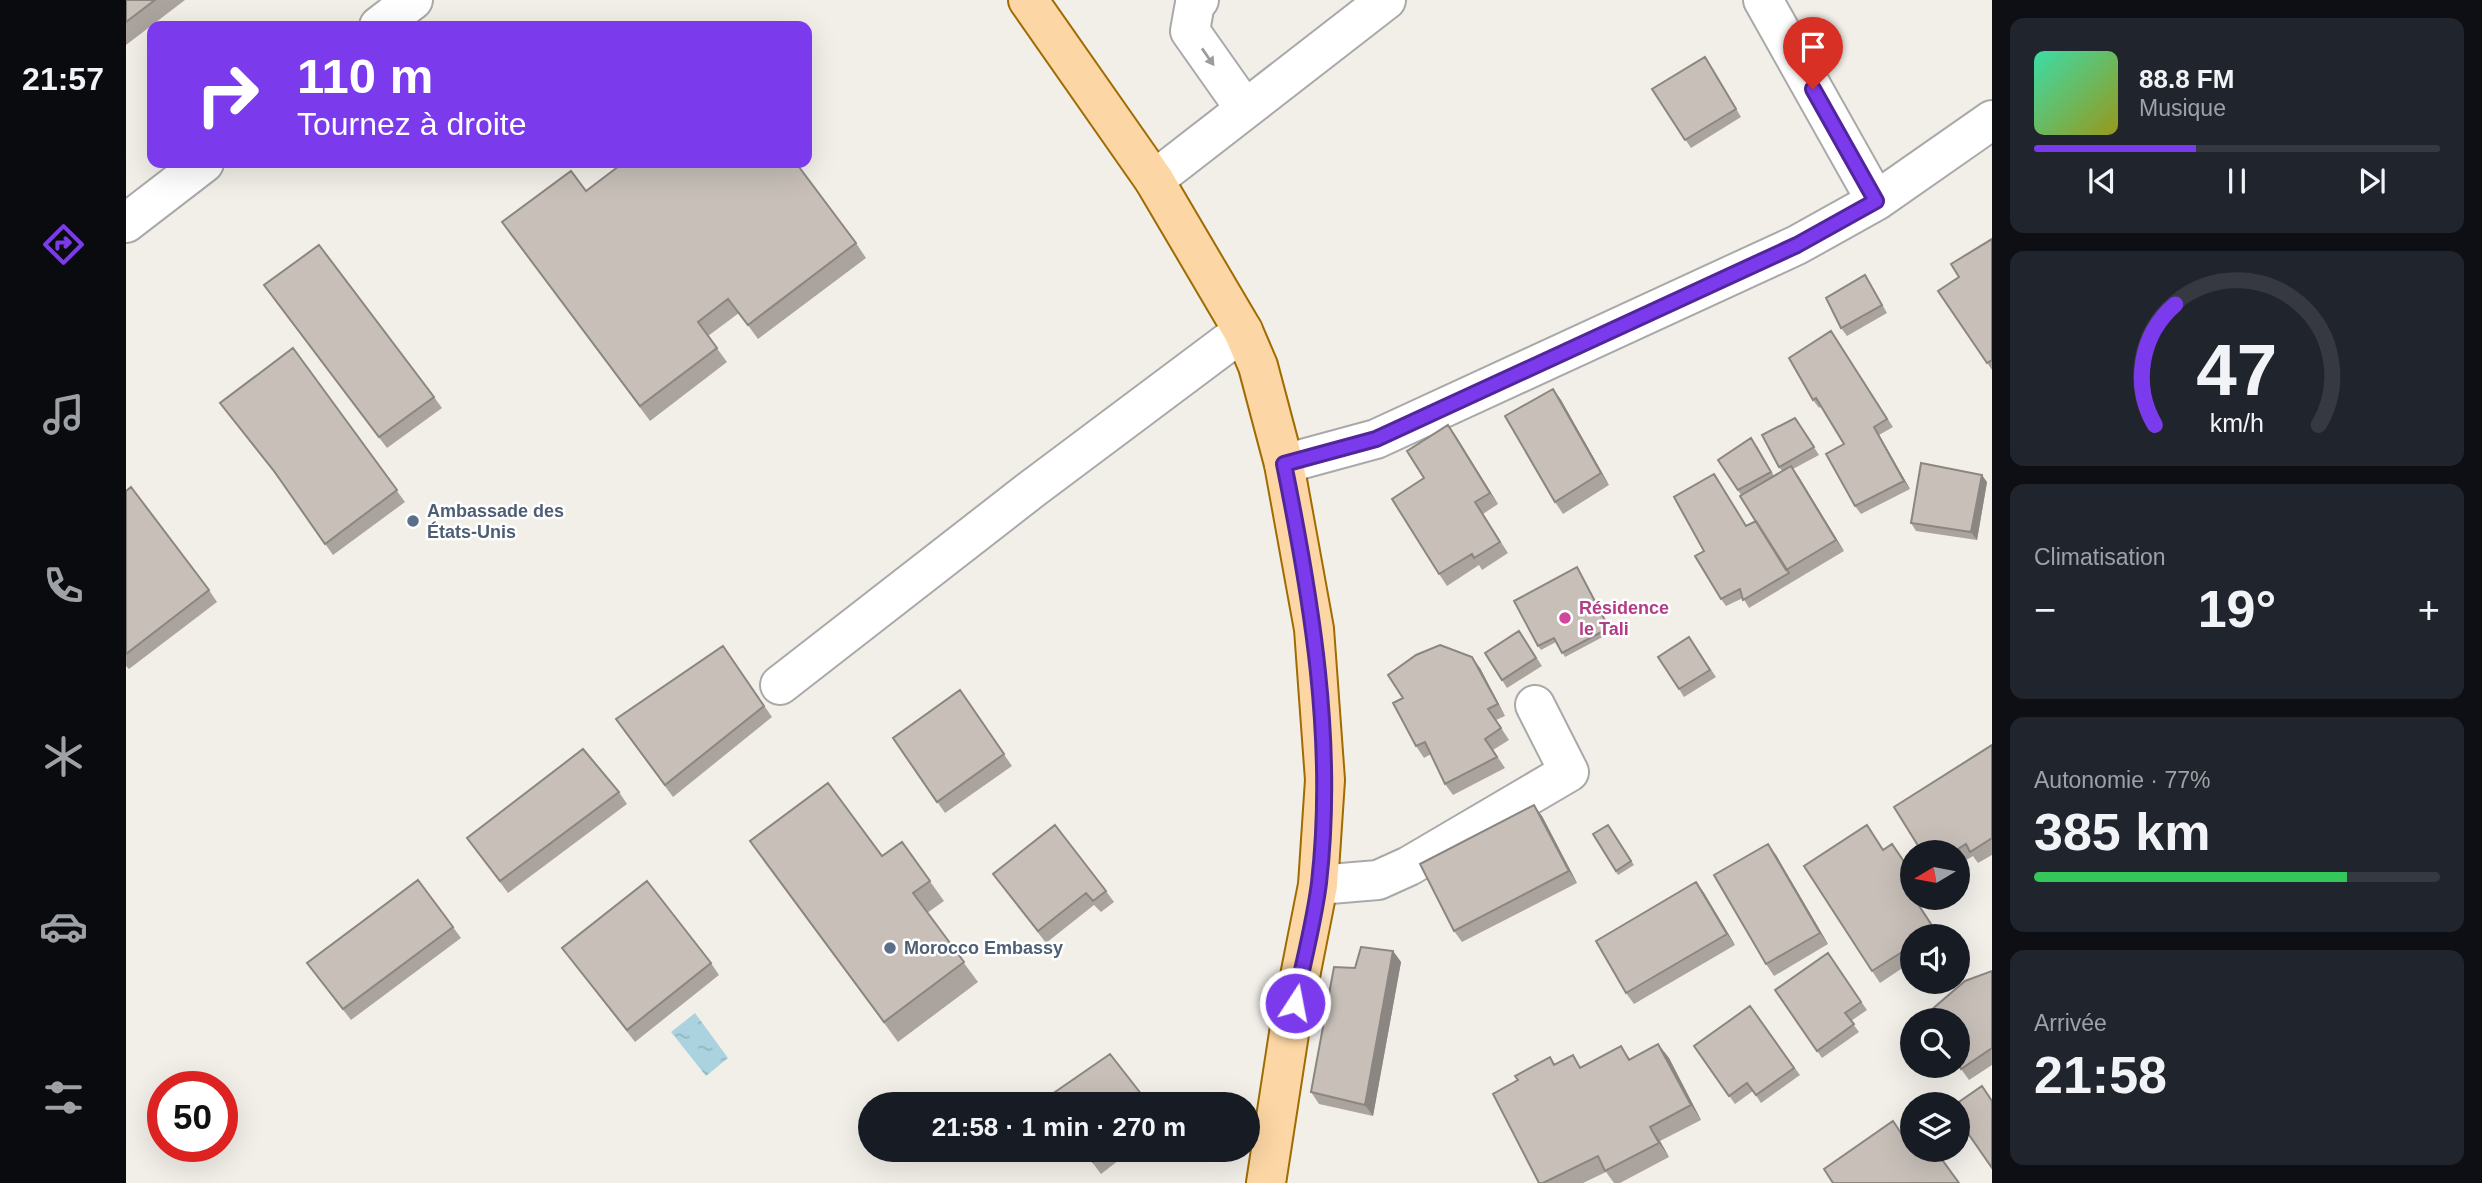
<!DOCTYPE html>
<html lang="fr">
<meta charset="utf-8">
<style>
:root{--surface:#171b24;--page:#20242c;--text:#f1f3f6;--muted:#9ea1a6;--line:#363941;--accent:#7c3aed}
body{margin:0;font-family:Arial,sans-serif;background:var(--page);color:var(--text);height:100vh;display:flex;flex-direction:column;font-size:26px;white-space:nowrap}
*{box-sizing:border-box;margin:0}
p{font-size:23px;color:var(--muted)}
.icon{flex:none;width:38px;height:38px;fill:none;stroke:currentColor;stroke-width:2;stroke-linecap:round;stroke-linejoin:round}
.map{position:relative;flex:1;overflow:hidden}
.details{display:flex;flex-direction:column;gap:18px;padding:18px;background:#0d0f14;width:490px}
.details>*{flex:none}
.hud{position:absolute;left:21px;top:21px;width:665px;height:147px;border-radius:14px;box-shadow:0 7px 28px #0002;background:#7c3aed;color:#fff;overflow:hidden}
.needle{width:46px;rotate:260deg}
.tools{position:absolute;left:1774px;top:840px;display:grid;gap:14px}
.tools a{display:grid;place-items:center;width:70px;height:70px;border-radius:50%;background:var(--surface);box-shadow:0 7px 28px #0002;font-size:35px}
.speed{position:absolute;left:21px;top:1071px;display:flex;gap:14px;font-size:35px;font-weight:700;text-align:center}
.speed>*{display:grid;place-content:center;width:91px;height:91px;border-radius:50%;background:var(--surface);box-shadow:0 7px 28px #0002;line-height:1}
.speed .limit{border:10px solid #d22;background:#fff;color:#111}
.pin{position:absolute;display:grid;place-items:center;width:60px;height:60px;color:#fff;margin:-72px -30px;border-radius:50% 50% 50% 0;rotate:-45deg;box-shadow:0 0 7px #0007}
.pin .icon{rotate:45deg}
.me{position:absolute;width:77px;margin:-38px;rotate:11deg;stroke-linejoin:round;filter:drop-shadow(0 0 5px #0008)}
.turn{display:flex;align-items:center;gap:24px;height:147px;padding:0 35px;font-size:32px}
.turn .icon{width:91px;height:91px;stroke-width:2.5}
.turn b{display:block;font-size:49px;line-height:60px}
.big{font-size:52px;font-weight:600;line-height:1.1}
.details .widget{flex:1;display:flex;flex-direction:column;justify-content:center;gap:10px;min-width:0;padding:0 24px;border-radius:14px;background:var(--page)}
.details .dial{align-items:center;gap:0}
.dial svg{height:182px;overflow:visible;fill:none;stroke:var(--line);stroke-width:7;stroke-linecap:round;text-anchor:middle}
.dial text{fill:var(--text);stroke:none}
.song{display:flex;align-items:center;gap:21px}
.cover{width:84px;height:84px;border-radius:10px;background:linear-gradient(135deg,hsl(160 70% 55%),hsl(60 70% 35%))}
.played{height:7px;border-radius:4px;background:linear-gradient(90deg,var(--accent) 40%,var(--line) 40%)}
.keys{display:flex;justify-content:space-around;direction:ltr}
.heat{display:flex;justify-content:space-between;align-items:center;font-size:38px;direction:ltr}
.charge{height:10px;border-radius:5px;background:linear-gradient(90deg,#34c759 77%,var(--line) 0)}
.trip{position:absolute;left:732px;top:1092px;width:402px;height:70px;border-radius:35px;background:var(--surface);box-shadow:0 7px 28px #0002;font-weight:600;line-height:70px;text-align:center}
main{display:flex;flex:1;min-height:0}
.dock{display:flex;flex-direction:column;width:126px;justify-content:space-around;align-items:center;background:#090b0e;color:var(--muted)}
.dock .icon{width:49px;height:49px}
.dock .active{color:var(--accent)}
.dock b{font-size:32px;color:var(--text)}
.map>svg:first-child{display:block}
</style>
<main>
<nav class="dock">
<b>21:57</b>
<svg class="icon active" aria-label="directions" viewBox="0 0 24 24"><path d="M12 3l9 9-9 9-9-9zM9 14v-3h6M13 9l2 2-2 2"/></svg>
<svg class="icon" aria-label="music" viewBox="0 0 24 24"><path d="M9 18V5l10-2v13"/><circle cx="6" cy="18" r="3"/><circle cx="16" cy="16" r="3"/></svg>
<svg class="icon" aria-label="phone" viewBox="0 0 24 24"><path d="M5 4h4l2 5-3 2q2 4 5 5l2-3 5 2v4C11 20 4 13 5 4z"/></svg>
<svg class="icon" aria-label="climate" viewBox="0 0 24 24"><path d="M12 3v18M4 7l16 10M4 17L20 7"/></svg>
<svg class="icon" aria-label="car" viewBox="0 0 24 24"><path d="M5 17H2v-5l4-1 3-4h7l3 4 3 1v5h-3M9 17h6M6 11h13"/><circle cx="7" cy="17" r="2"/><circle cx="17" cy="17" r="2"/></svg>
<svg class="icon" aria-label="filters" viewBox="0 0 24 24"><path d="M4 7h16M4 17h16"/><circle cx="9" cy="7" r="2"/><circle cx="15" cy="17" r="2"/></svg>
</nav>
<div class="map">
<svg width="1866" height="1183" viewBox="0 0 1866 1183">
<defs>
<pattern id="water-ripples" width="26" height="14" patternUnits="userSpaceOnUse" patternTransform="scale(1.75)"><rect width="26" height="14" fill="#aad3df"/><path d="M2 4q2-2 4 0t4 0M15 11q2-2 4 0t4 0" fill="none" stroke="#92b5bf"/></pattern>
</defs>
<rect width="100%" height="100%" fill="#f2efe9"/>
<path fill="url(#water-ripples)" d="M569,1013L602,1058L580,1076L545,1032Z"/>
<g fill="none" stroke-linecap="round" stroke-linejoin="round">
<g stroke="#a9a9a9" stroke-width="42">
<path id="minor" d="M1073,0L1069,3L1064,31L1119,109
M1637,0L1750,201
M253,26L287,0
M1028,180L1260,0
M0,223L78,163
M1158,464L1250,439L1671,245L1750,201L1866,120
M654,685L906,489L1117,331
M1192,885L1252,880L1283,866L1443,772L1409,705"/>
</g>
<g stroke="#a06b00" stroke-width="42">
<path id="major" d="M902,0L1028,180L1117,331L1132,366L1158,464L1188,629L1199,780L1192,885L1164,1027L1140,1183"/>
</g>
<use href="#minor" stroke="#fff" stroke-width="38"/>
<use href="#major" stroke="#fcd6a4" stroke-width="38"/>
</g>
<path fill="#aba49e" d="M0,0H59L0,45Z
M1584,65L1615,117L1565,148L1526,89Z
M460,191L730,243L740,258L632,339L613,313L582,336L601,362L524,421L376,222Z
M1866,239V370L1812,291L1833,277Z
M1744,283L1761,313L1721,336L1715,328Z
M146,297L308,397L316,408L261,448Z
M1705,331L1767,427L1753,435L1784,489L1735,514L1729,506L1718,444L1695,406L1693,408L1687,400Z
M167,348L279,502L207,555L156,483L94,403Z
M1427,389L1435,400L1483,485L1437,514L1429,502Z
M1669,418L1693,455L1667,469L1718,551L1623,608L1617,598L1600,606L1595,599L1578,551L1588,474L1620,526L1630,521L1615,495L1592,460L1631,446L1648,476L1656,471L1653,467Z
M1322,425L1372,504L1357,514L1382,553L1356,570L1353,565L1321,586L1313,574L1298,478Z
M1861,482L1851,540L1790,531L1785,523Z
M0,491L83,590L91,602L3,669L0,666Z
M1451,567L1486,632L1439,657L1430,642L1415,650L1412,646Z
M1393,631L1416,666L1381,688L1359,653Z
M1563,637L1590,677L1558,697L1553,689Z
M597,646L646,717L547,797L498,731Z
M1354,668L1379,716L1370,720L1383,740L1367,750L1379,768L1327,795L1319,784L1305,754L1298,758L1290,746Z
M834,690L886,766L819,813L767,738Z
M1866,745V855L1852,863L1847,856L1832,865V852H1796Z
M493,792L501,804L382,893L341,838Z
M1416,816L1451,883L1336,942L1328,931Z
M1482,825L1508,865L1492,875L1467,834Z
M624,841L756,856L776,842L818,901L801,913L852,982L772,1042Z
M1758,850L1787,874V898H1794L1790,901L1813,936H1787V961L1754,983L1746,971Z
M1650,855L1702,944L1648,976L1640,964Z
M867,874L980,891L988,902L975,912L968,905L920,943Z
M1570,882L1578,893L1609,945L1508,1004L1500,993Z
M327,927L335,938L225,1020L181,963Z
M436,948L585,963L593,975L509,1042Z
M1267,951L1275,962L1247,1116L1193,1104L1185,1092L1229,968Z
M1702,953L1741,1010L1725,1021L1733,1032L1696,1058L1649,990Z
M1866,971V1065L1843,1080L1835,1069Z
M1624,1006L1674,1075L1635,1103L1627,1091L1609,1104L1568,1046Z
M1532,1044L1543,1058L1575,1120L1534,1141L1543,1157L1494,1183H1488L1480,1172L1457,1183H1413L1392,1080L1424,1057L1429,1064L1456,1067L1495,1046L1504,1059Z
M957,1150H1006L975,1174Z"/>
<path fill="#8b8681" d="M1427,389L1435,400L1483,485L1475,473Z
M1322,425L1330,436L1372,504L1364,493Z
M1748,427L1753,435L1784,489L1778,481Z
M1665,466L1673,477L1718,551L1710,540Z
M1856,475L1861,482L1851,540L1845,532Z
M1346,657L1354,668L1379,716L1372,704Z
M1408,805L1416,816L1451,883L1443,871Z
M1642,844L1650,855L1702,944L1694,933Z
M1570,882L1578,893L1609,945L1601,934Z
M1267,951L1275,962L1247,1116L1239,1105Z
M1532,1044L1543,1058L1575,1120L1565,1105Z
M1524,1127L1534,1141L1543,1157L1533,1143Z"/>
<path fill="#c7bfb8" stroke="#8b8681" stroke-width="2" d="M0,0H29L0,22Z
M1579,57L1610,109L1559,140L1526,89Z
M497,163H670L730,243L622,325L602,299L572,322L591,348L514,406L376,222L445,171L460,191Z
M1866,239V360L1861,363L1812,291L1833,277L1825,264Z
M193,245L308,397L253,437L138,285Z
M1739,275L1756,305L1715,328L1700,298Z
M1705,331L1761,419L1748,427L1778,481L1729,506L1700,454L1718,444L1690,398L1687,400L1663,358Z
M167,348L271,490L199,544L148,471L94,403Z
M1427,389L1475,473L1429,502L1379,416Z
M1669,418L1688,447L1653,467L1636,435Z
M1322,425L1364,493L1349,502L1374,542L1348,558L1346,554L1313,574L1266,499L1298,478L1281,451Z
M1625,438L1645,472L1612,490L1592,460Z
M1795,463L1856,475L1845,532L1785,523Z
M1665,466L1710,540L1660,570L1614,496Z
M1588,474L1620,526L1630,521L1663,573L1617,600L1614,589L1595,599L1569,556L1578,551L1548,497Z
M5,487L83,590L0,654V491Z
M1451,567L1483,628L1436,653L1428,638L1412,646L1388,601Z
M1393,631L1410,658L1376,680L1359,653Z
M1563,637L1584,670L1553,689L1532,657Z
M1314,645L1346,657L1372,704L1362,709L1375,728L1359,739L1371,757L1319,784L1299,742L1290,746L1267,703L1277,698L1262,675L1290,655Z
M597,646L638,706L539,785L490,719Z
M834,690L878,754L811,802L767,738Z
M1866,745V838L1844,852L1840,844L1827,852H1796L1768,807Z
M457,749L493,792L374,881L341,838Z
M702,783L756,856L776,842L804,881L787,893L838,962L758,1022L624,841Z
M1408,805L1443,871L1328,931L1294,864Z
M929,825L980,891L967,901L960,893L912,931L867,874Z
M1482,825L1505,861L1490,871L1467,834Z
M1741,825L1757,850L1766,844L1787,875V886L1782,889L1809,930L1799,936H1787V945L1746,971L1678,866Z
M1642,844L1694,933L1640,964L1588,875Z
M292,880L327,927L217,1009L181,963Z
M521,881L585,963L501,1030L436,948Z
M1570,882L1601,934L1500,993L1470,941Z
M1235,947L1267,951L1239,1105L1185,1092L1208,967L1229,968Z
M1702,953L1735,1002L1719,1013L1728,1024L1691,1051L1649,990Z
M1866,971V1048L1835,1069L1832,1063V1020H1809L1804,1011L1839,981Z
M1624,1006L1668,1068L1630,1095L1621,1083L1603,1096L1568,1046Z
M1532,1044L1565,1105L1524,1127L1533,1143L1479,1171L1472,1156L1417,1183H1413L1367,1094L1392,1080L1389,1076L1424,1057L1428,1065L1447,1055L1454,1068L1495,1046L1503,1060Z
M984,1054L1023,1104H923L919,1099Z
M1856,1086L1866,1101V1168L1832,1119V1104H1830Z
M1767,1121L1783,1145L1787,1142V1150H1809L1833,1183H1707L1698,1169Z
M957,1150H983L967,1162Z"/>
<defs><path id="oneway-solid" d="M-6-.8H1V-3.2L6.5 0L1 3.2V.8H-6Z" transform="scale(1.75)"/></defs>
<use fill="#9c9c9c" href="#oneway-solid" transform="translate(1082 57) rotate(55)"/>
<g fill="none" stroke-linecap="round" stroke-linejoin="round">
<g stroke="#51269a" stroke-width="18">
<path id="route" d="M1169,1003C1177,963 1188,923 1193,883C1209,742 1186,602 1158,464L1250,439L1671,245L1750,201L1687,89"/>
</g>
<use href="#route" stroke="#7c3aed" stroke-width="12"/>
</g>
<g fill="#5c6f8a" stroke="#fff" stroke-width="2.5">
<circle cx="287" cy="521" r="7"/>
<circle cx="764" cy="948" r="7"/>
</g>
<circle fill="#d1479c" stroke="#fff" stroke-width="2.5" cx="1439" cy="618" r="7"/>
<g text-anchor="middle" dominant-baseline="central" stroke-width="5" stroke-linejoin="round" paint-order="stroke">
<g font-size="18" font-weight="bold" fill="#4e5e75" stroke="#fff" text-anchor="start">
<text x="301" y="511">Ambassade des<tspan x="301" dy="21">États-Unis</tspan></text>
<text x="778" y="948">Morocco Embassy</text>
</g>
<g font-size="18" font-weight="bold" fill="#b23c85" stroke="#fff" text-anchor="start">
<text x="1453" y="608">Résidence<tspan x="1453" dy="21">le Tali</tspan></text>
</g>
</g>
</svg>
<div class="tools">
<a><svg class="needle" viewBox="-14 -14 28 28"><path d="M0-13l5 13h-10z" fill="#e53935"/><path d="M0 13l5-13h-10z" fill="#9ea1a6"/></svg></a>
<a><svg class="icon" aria-label="sound" viewBox="0 0 24 24"><path d="M4 9h4l5-4v14l-5-4H4zM17 9q2 3 0 6"/></svg></a>
<a><svg class="icon" aria-label="search" viewBox="0 0 24 24"><circle cx="10" cy="10" r="6"/><path d="M15 15l6 6"/></svg></a>
<a><svg class="icon" aria-label="layers" viewBox="0 0 24 24"><path d="M12 4l9 5-9 5-9-5zM3 14l9 5 9-5"/></svg></a>
</div>
<div class="speed"><div class="limit">50</div></div>
<div class="pin" style="left:1687px;top:89px;background:#d93025"><svg class="icon" aria-label="arrive" viewBox="0 0 24 24"><path d="M6 21V4h12l-3 4 3 4H6"/></svg></div>
<svg class="me" style="left:1169px;top:1003px" viewBox="-20 -20 40 40"><circle r="17" fill="#7c3aed" stroke="#fff" stroke-width="3"/><path d="M0-11L8 9 0 5-8 9z" fill="#fff"/></svg>
<div class="trip">21:58 · 1 min · 270 m</div>
<div class="hud">
<div class="turn"><svg class="icon" aria-label="right" viewBox="0 0 24 24"><path d="M7 20v-9h11M14 6l5 5-5 5"/></svg><div><b>110 m</b>Tournez à droite</div></div>
</div>
</div>
<section class="details">
<div class="widget">
<div class="song"><i class="cover"></i><div><b>88.8 FM</b><p>Musique</p></div></div>
<div class="played"></div>
<div class="keys"><svg class="icon" aria-label="previous" viewBox="0 0 24 24"><path d="M18 5L8 12l10 7zM5 5v14"/></svg><svg class="icon" aria-label="pause" viewBox="0 0 24 24"><path d="M8 5v14M16 5v14"/></svg><svg class="icon" aria-label="next" viewBox="0 0 24 24"><path d="M6 5l10 7-10 7zM19 5v14"/></svg></div>
</div>
<div class="widget dial"><svg viewBox="0 0 100 80">
<path d="M14 69A42 42 0 1 1 86 69"/>
<path d="M14 69A42 42 0 0 1 23 16" stroke="#7c3aed"/>
<text x="50" y="56" font-size="32" font-weight="700">47</text>
<text x="50" y="72" font-size="11">km/h</text>
</svg></div>
<div class="widget"><p>Climatisation</p>
<div class="heat"><a>−</a><b class="big">19°</b><a>+</a></div>
</div>
<div class="widget"><p>Autonomie · 77%</p><b class="big">385 km</b><div class="charge"></div></div>
<div class="widget"><p>Arrivée</p><b class="big">21:58</b></div>
</section>
</main>
